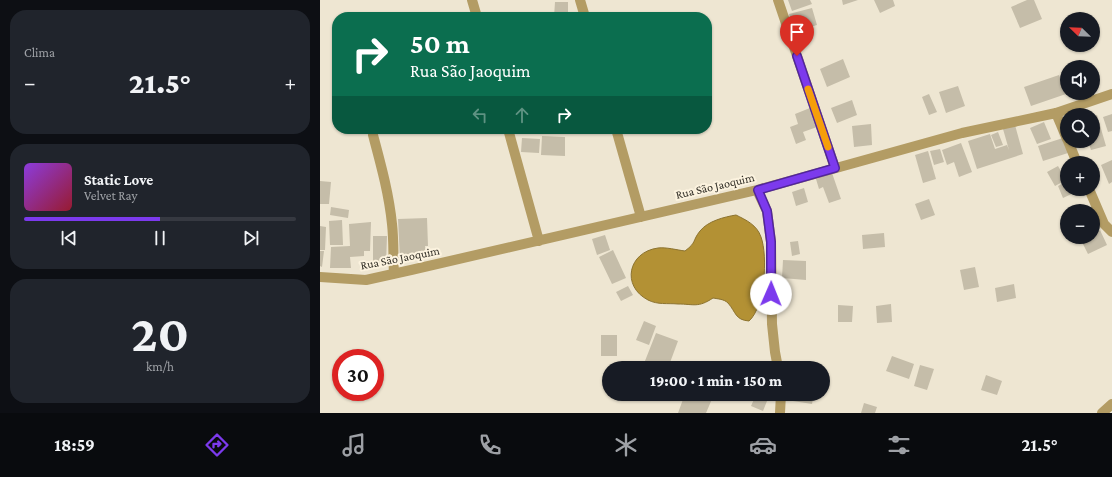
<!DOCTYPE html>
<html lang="pt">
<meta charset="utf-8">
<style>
:root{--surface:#171b24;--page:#20242c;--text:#f1f3f6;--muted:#9ea1a6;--line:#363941;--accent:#7c3aed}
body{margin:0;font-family:"Crimson Pro",serif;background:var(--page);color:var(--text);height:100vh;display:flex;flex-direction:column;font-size:15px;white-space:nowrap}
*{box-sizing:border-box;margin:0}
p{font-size:13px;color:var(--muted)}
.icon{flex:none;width:22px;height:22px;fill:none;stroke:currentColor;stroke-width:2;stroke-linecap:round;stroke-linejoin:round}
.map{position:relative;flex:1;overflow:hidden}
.panel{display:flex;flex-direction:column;gap:10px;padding:10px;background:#0d0f14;width:320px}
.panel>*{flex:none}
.hud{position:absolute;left:12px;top:12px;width:380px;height:122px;border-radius:16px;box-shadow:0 1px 3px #0004;background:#0b6e4f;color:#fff;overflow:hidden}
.needle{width:26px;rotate:293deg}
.controls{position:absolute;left:740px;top:12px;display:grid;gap:8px}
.controls a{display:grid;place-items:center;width:40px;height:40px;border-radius:50%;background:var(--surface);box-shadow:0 1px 3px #0004;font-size:20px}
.speed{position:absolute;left:12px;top:349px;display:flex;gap:8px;font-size:20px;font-weight:700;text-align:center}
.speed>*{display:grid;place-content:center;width:52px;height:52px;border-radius:50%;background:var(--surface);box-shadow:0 1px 3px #0004;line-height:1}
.speed .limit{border:6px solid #d22;background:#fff;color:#111}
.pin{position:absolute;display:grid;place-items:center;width:34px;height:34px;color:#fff;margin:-41px -17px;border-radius:50% 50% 50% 0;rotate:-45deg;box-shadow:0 0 4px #0007}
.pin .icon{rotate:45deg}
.me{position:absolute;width:44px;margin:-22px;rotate:1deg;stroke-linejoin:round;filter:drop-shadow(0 0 3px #0008)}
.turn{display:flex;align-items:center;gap:14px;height:84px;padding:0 12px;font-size:18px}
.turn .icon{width:52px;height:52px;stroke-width:2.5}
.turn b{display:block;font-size:28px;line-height:34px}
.lanes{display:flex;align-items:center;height:38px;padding:0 12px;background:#0003;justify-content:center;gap:20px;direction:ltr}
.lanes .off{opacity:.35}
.big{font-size:30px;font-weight:800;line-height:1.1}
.panel .tile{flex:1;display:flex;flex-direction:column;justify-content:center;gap:6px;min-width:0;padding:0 14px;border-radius:16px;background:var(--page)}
.panel .dial{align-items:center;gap:0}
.dial b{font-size:52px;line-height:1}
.song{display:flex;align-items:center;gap:12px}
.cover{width:48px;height:48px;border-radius:6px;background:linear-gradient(135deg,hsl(270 70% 55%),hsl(350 70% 35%))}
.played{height:4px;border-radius:2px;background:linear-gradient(90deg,var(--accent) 50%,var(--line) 50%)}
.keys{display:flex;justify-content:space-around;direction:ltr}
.heat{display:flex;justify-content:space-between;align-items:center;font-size:22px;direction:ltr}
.trip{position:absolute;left:282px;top:361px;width:228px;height:40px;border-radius:20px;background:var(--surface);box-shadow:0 1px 3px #0004;font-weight:800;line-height:40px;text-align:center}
.menu{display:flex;height:64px;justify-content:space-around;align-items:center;background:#090b0e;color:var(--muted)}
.menu .icon{width:28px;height:28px}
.menu .selected{color:var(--accent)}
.menu b{font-size:18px;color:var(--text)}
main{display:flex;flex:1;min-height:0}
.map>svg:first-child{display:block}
</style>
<main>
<section class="panel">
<div class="tile"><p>Clima</p>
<div class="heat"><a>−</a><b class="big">21.5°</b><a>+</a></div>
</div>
<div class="tile">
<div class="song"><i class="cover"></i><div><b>Static Love</b><p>Velvet Ray</p></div></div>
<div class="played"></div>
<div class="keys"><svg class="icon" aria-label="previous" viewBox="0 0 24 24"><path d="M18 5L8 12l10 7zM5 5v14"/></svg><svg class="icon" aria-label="pause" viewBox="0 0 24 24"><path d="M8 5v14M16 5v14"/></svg><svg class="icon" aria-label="next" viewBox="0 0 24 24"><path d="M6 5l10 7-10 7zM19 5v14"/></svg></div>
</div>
<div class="tile dial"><b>20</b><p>km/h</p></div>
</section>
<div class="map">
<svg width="792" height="413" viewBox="0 0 792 413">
<rect width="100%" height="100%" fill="#eee6d2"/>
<path fill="#b39134" stroke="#8c7330" d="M416,215C426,220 437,225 441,237C448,256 445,307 429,321C415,320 416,312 408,303C404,299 398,299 393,298C378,308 374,304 358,304C347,303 338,305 328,300C301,286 308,252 338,248C346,247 357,250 365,251C377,242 372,241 380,231C388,221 404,217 416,215Z"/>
<path fill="#c5bda9" d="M468,0H490L492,4L472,11Z
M522,0H538L523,5Z
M554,0H573L575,6L560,13Z
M707,0H714L722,19L700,28L691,7Z
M235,2H248V17H234Z
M492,8L497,25L474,32L469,14Z
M523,59L530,77L507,87L500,69Z
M739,75L746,94L711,106L704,87Z
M638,86L645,106L626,113L619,92Z
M609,94L617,112L609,115L602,97Z
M532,100L537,115L517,123L511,108Z
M490,108L497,127L483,132L486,140L476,144L470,127L478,124L475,114Z
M792,114V131L788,132L783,117Z
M777,115L786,146L771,150L768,141H773V116Z
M724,122L731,139L717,144L710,128Z
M551,124L552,145L534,147L532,126Z
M695,125L703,154L657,169L648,141L670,134L675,149L687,145L689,150L683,129Z
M678,132L683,145L676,147L671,135Z
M222,136L245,137V156L221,155Z
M202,138L220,139L219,153L201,152Z
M743,138L748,153L723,161L718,146Z
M641,143L652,172L639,177L634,162L627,165L622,150Z
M620,149L624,162L614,165L610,151Z
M608,151L616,179L603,183L595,155Z
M792,160V182L789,184L781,165Z
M738,166L746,180L735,186L727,172Z
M512,173L521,199L509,203L503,187L499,189L496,179Z
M0,181L11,182L9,204H0Z
M747,181V189H762L743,198L738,186Z
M484,188L488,202L476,206L472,192Z
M609,199L615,215L601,220L595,204Z
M11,207L29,210L28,218L10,215Z
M107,218L108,246H105L106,257L80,259L78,219Z
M22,220L23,245H10L9,221Z
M51,222L50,251H44V256L30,257L31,268H10L11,247L30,246L29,224Z
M0,226L6,227L5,250H0Z
M780,230L787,245L768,254L761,240L766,237H773V234Z
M564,233L565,247L543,249L542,235Z
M285,235L290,250L277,255L272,239Z
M53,236H67L66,264H53Z
M478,241L480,254L472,256L470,242Z
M293,250L306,278L292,284L279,257Z
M0,251H4L2,267L0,266Z
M463,260L486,261V280L462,278Z
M655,267L659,287L644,290L640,270Z
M694,284L696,298L677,302L675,288Z
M308,286L313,295L301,301L296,292Z
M571,304L572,322L557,323L556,306Z
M518,305L533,306L532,322H518Z
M324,321L336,326L329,345L316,340Z
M336,333L358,341L348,368H329L323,366Z
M281,335H297V356H281Z
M572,356L594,364L589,379L566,371Z
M600,365L614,369L607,390L594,386Z
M666,375L682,381L677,395L661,390Z
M365,394H380L392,399L386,413H358Z
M474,394H494L492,404L473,401Z
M436,395L447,401L443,411L431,406Z
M544,403L557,407L555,413H541Z"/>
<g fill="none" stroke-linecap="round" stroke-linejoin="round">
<path stroke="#b39c64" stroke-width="10" d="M152,0L157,17
M260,0L265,17
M458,0L515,168
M736,113L747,139
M188,129L219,241
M296,129L321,217
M53,135C61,165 69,194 72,224C74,241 73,258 74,274
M748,141L757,163
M769,189L784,224L792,232
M437,190L447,211L451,242L452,324L455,352L458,368
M0,277L46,280L91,270L437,190L642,133L736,113L792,94
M460,413L461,394
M782,413L792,404"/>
</g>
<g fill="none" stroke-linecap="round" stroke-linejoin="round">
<g stroke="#51269a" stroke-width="10">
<path id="route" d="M451,294V242L447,211L438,190L515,168L477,56"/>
</g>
<use href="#route" stroke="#7c3aed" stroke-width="7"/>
<path stroke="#f59e0b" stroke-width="7" d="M488,89L508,147"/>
</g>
<g text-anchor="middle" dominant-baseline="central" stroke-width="4" stroke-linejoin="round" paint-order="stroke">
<g font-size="12" fill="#312e26" stroke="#fcf3df">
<text transform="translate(395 186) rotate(-13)">Rua São Jaoquim</text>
<text transform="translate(80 258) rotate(-11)">Rua São Jaoquim</text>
</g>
</g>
</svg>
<div class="controls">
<a><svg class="needle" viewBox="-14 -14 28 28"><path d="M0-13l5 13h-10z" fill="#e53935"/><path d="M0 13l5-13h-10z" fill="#9ea1a6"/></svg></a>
<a><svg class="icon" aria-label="sound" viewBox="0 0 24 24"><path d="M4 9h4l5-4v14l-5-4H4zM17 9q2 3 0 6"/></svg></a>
<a><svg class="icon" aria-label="search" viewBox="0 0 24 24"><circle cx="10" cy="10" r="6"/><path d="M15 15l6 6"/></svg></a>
<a>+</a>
<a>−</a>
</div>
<div class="speed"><div class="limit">30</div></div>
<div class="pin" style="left:477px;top:56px;background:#d93025"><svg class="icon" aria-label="arrive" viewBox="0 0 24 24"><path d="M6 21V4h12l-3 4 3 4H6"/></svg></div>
<svg class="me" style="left:451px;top:294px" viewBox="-20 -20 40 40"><circle r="19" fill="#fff"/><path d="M0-13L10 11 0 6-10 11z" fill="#7c3aed"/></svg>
<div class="trip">19:00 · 1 min · 150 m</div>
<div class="hud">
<div class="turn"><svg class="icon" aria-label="right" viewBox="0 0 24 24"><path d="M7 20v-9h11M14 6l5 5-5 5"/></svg><div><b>50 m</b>Rua São Jaoquim</div></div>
<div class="lanes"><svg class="icon off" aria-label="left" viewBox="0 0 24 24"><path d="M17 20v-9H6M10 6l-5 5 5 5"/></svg><svg class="icon off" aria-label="ahead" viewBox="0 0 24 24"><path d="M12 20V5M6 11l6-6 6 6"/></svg><svg class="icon" aria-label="right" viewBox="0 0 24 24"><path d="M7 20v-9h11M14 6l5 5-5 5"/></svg></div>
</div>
</div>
</main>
<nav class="menu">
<b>18:59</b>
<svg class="icon selected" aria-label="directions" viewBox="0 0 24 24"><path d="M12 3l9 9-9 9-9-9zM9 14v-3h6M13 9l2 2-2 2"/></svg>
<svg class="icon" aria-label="music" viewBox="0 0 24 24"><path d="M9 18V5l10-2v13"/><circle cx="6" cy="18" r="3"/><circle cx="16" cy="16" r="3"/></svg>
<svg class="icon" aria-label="phone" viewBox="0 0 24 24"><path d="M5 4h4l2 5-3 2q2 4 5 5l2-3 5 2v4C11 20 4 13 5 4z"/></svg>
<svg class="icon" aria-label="climate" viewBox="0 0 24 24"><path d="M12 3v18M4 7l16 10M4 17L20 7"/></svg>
<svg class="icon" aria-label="car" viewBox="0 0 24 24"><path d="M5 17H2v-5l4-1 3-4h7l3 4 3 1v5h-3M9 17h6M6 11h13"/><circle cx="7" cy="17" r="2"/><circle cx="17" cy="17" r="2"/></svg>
<svg class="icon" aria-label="filters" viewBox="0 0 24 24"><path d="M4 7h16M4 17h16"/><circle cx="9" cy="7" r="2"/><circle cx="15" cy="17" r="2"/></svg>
<b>21.5°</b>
</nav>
